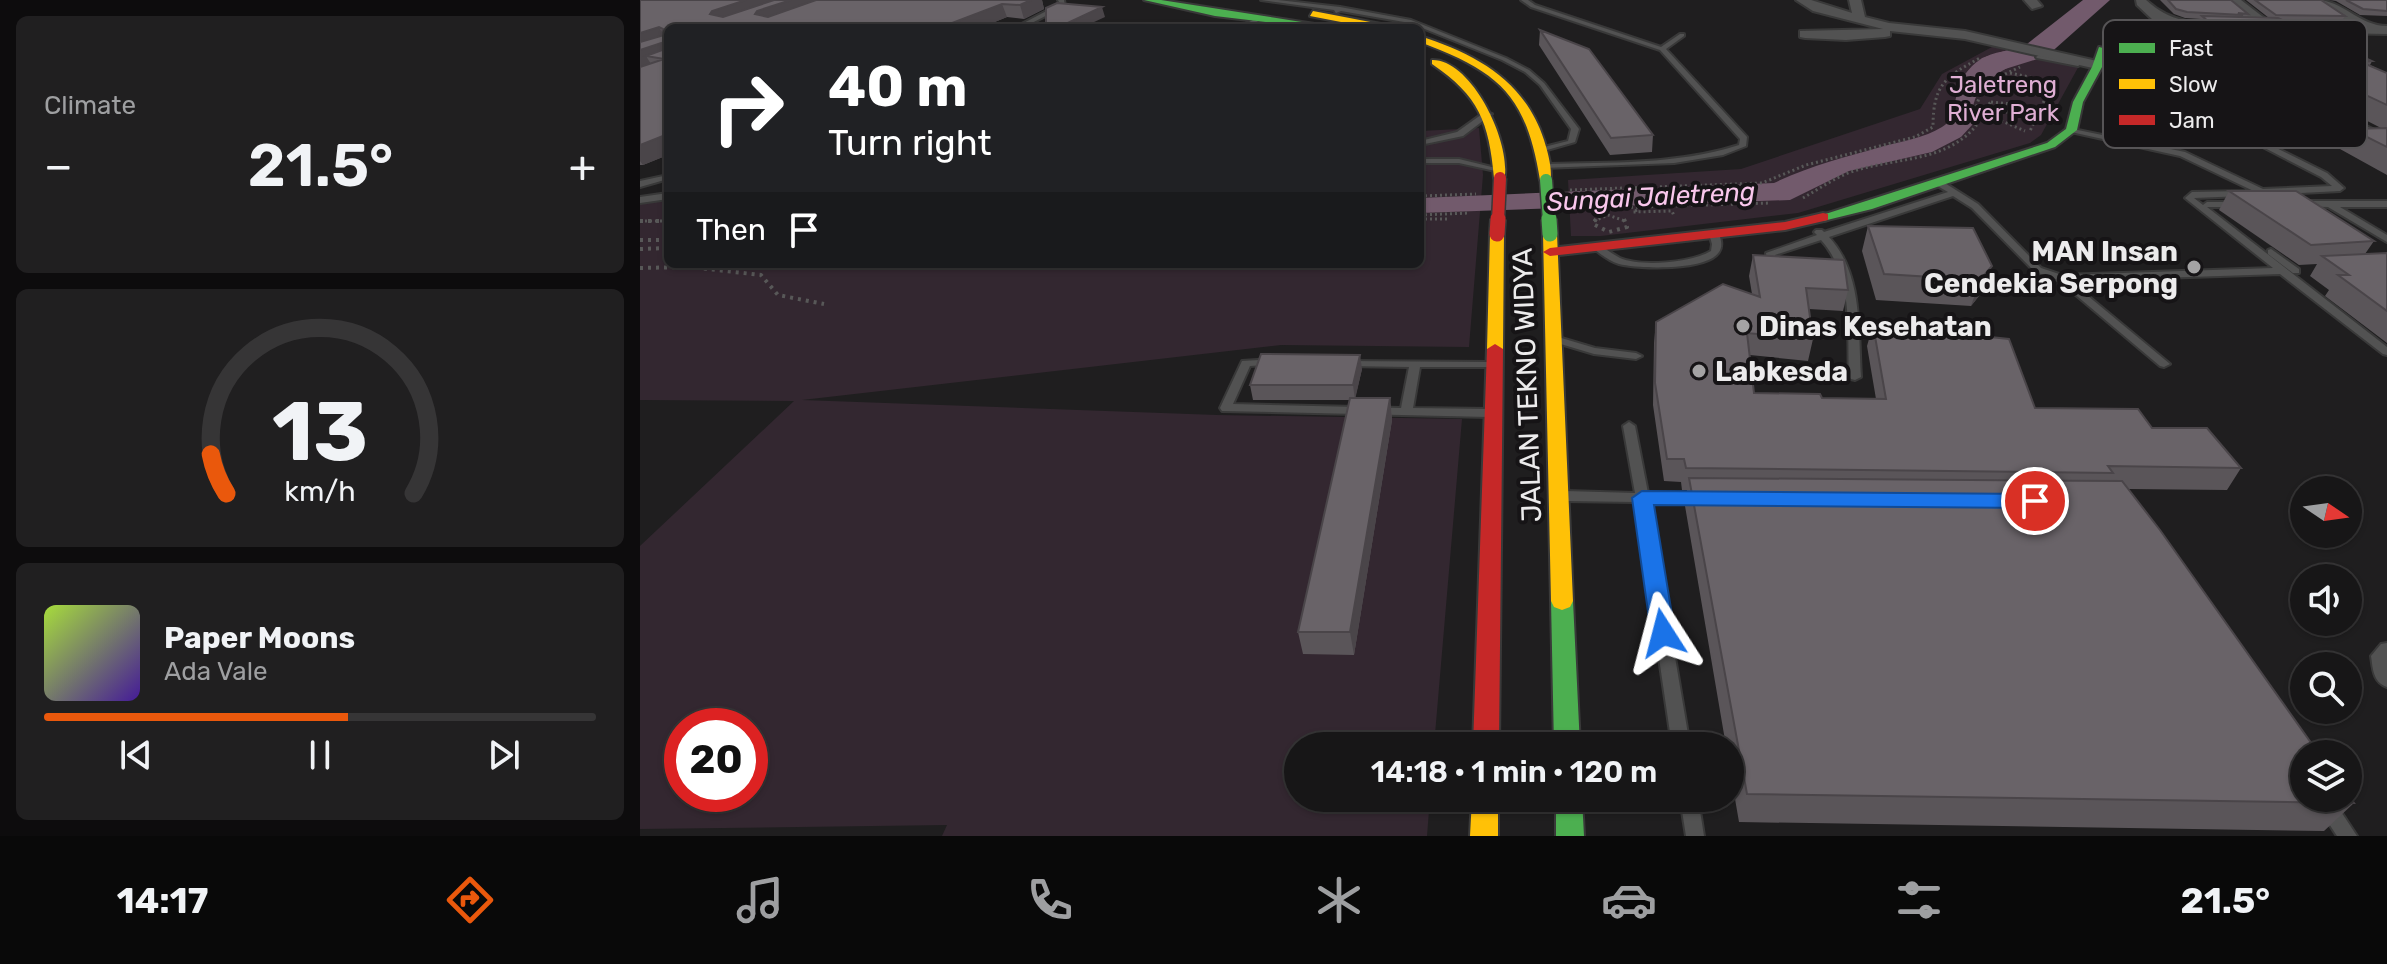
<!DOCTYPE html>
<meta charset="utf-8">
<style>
:root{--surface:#171617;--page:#201f20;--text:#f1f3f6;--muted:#9e9fa1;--line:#363536;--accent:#ea580c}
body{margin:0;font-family:Rubik,sans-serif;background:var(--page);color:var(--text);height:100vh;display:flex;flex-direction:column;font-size:30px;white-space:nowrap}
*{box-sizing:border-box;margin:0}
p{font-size:26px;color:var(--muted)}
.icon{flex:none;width:44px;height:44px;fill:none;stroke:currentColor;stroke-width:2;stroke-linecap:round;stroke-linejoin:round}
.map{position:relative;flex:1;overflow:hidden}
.drawer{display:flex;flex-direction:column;gap:16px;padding:16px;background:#0d0c0d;width:640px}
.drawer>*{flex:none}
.banner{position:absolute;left:24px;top:24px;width:760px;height:244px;border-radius:12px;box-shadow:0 2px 6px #0004,0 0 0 2px var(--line);background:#202124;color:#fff;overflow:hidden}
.needle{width:52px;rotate:103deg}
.tools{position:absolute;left:1650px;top:476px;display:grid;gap:16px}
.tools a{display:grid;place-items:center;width:72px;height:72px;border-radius:50%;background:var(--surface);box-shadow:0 2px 6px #0004,0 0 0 2px var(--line);font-size:40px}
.speed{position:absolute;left:24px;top:708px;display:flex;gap:16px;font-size:40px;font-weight:700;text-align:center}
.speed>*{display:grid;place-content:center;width:104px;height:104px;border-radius:50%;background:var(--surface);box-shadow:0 2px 6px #0004,0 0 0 2px var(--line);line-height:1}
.speed .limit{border:12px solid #d22;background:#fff;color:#111}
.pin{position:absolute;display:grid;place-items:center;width:68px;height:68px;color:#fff;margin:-34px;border:4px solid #fff;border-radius:50%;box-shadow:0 2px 8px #0007}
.me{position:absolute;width:88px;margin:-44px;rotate:351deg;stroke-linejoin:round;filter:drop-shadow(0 0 6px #0008)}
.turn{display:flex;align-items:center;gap:28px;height:168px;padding:0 32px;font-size:36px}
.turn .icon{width:104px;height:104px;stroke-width:2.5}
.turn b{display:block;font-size:56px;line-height:68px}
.then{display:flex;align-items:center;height:76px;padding:0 32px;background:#0003;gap:16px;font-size:30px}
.big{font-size:60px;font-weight:600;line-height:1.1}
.drawer .card{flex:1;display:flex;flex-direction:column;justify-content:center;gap:12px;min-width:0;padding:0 28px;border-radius:12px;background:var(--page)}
.drawer .dial{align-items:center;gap:0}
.dial svg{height:208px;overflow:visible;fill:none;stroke:var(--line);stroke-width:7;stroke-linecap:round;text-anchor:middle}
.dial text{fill:var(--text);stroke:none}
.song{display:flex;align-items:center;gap:24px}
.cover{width:96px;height:96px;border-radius:12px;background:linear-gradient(135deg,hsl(80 70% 55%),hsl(260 70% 35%))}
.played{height:8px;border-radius:4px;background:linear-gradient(90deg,var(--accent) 55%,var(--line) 55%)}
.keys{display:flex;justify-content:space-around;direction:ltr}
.heat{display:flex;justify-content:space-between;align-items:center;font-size:44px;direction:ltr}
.trip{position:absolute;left:644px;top:732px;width:460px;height:80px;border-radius:40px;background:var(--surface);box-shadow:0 2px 6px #0004,0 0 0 2px var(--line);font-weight:600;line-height:80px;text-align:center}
.tab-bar{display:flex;height:128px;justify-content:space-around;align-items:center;background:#090909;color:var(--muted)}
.tab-bar .icon{width:56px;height:56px}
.tab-bar .on{color:var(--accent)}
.tab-bar b{font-size:36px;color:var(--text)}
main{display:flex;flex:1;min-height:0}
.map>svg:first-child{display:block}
</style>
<main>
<section class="drawer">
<div class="card"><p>Climate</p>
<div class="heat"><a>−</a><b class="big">21.5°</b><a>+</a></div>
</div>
<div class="card dial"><svg viewBox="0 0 100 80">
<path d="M14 69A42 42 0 1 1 86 69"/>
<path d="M14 69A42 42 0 0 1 8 54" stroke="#ea580c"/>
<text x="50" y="56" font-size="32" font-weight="700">13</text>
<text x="50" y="72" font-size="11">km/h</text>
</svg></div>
<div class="card">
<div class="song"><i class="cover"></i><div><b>Paper Moons</b><p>Ada Vale</p></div></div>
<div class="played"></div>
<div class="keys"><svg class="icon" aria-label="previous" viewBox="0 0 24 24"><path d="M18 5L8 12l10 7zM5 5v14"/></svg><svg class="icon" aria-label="pause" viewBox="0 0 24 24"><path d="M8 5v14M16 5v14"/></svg><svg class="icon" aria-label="next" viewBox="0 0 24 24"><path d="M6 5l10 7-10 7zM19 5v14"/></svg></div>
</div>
</section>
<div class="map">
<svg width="1747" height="836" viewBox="0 0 1747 836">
<rect width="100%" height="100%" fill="#1f1e1f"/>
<path fill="#332730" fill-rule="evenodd" d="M1352,47H1371L1440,64L1401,135L1390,143L1158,213L961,236H931L928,180L1101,169L1280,109L1302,74Z
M839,128L843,175L829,347L641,345L162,400L577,415L822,419L794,746H658V798H790L787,836H302L307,825L0,829V546L154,401L0,400V200L28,201V264H780V131ZM42,726H110V794H42Z"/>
<path fill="#725a6c" d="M1391,49L1405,52C1371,65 1326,80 1333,124L1321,137L1292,152L1209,171L1150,200L780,213V198L1134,183C1169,166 1206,157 1244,146C1263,141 1284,138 1302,127C1312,121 1312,113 1315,102C1324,58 1349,50 1391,49Z"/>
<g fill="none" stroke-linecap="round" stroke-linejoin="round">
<path fill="#725a6c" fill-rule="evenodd" d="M1443,0H1470L1407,56L1362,70L1347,82L1337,85L1327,82L1323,76L1342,58L1387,44Z"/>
<g stroke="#393939" stroke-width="4">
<path id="lane" d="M418,0H424L425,6L382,28H374L420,4Z
M621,0H638L700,7L771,20L866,58L889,70L904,83L939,129L935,142L900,152V148L928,141L931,129L900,85L885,72L862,60L770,23L701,11L696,13L694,10Z
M881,0H888L895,5L1021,47L1040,34H1044V36L1026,49L1107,137L1106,146L1083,155L1034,163L903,168V164H906C970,162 1037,165 1099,145L1100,139L1020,50L891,7Z
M621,16L626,17L605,28H597Z
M1507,42H1524L1527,44L1499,48L1494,55L1490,69L1549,81L1551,82V84L1486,74L1454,65L1457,63L1484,68C1487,54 1491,45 1507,42Z
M1399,55L1438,62L1441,64L1438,66L1397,58L1396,57Z
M1625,60H1629L1649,75L1652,86L1662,95L1747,136V141L1658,97L1647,89L1596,90V88L1598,87L1645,85L1644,77L1625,62Z
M1602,95L1689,138L1717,141L1721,143L1717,145L1684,142L1600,98L1599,97Z
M845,112L852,114L823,136L780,145V141L817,132Z
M1428,128L1545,152L1623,189L1692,186L1681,177L1621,146V142H1624L1687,173L1704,188L1700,191L1622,195L1540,156L1431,132H1428Z
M780,159H819L864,170L860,172L819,163H780Z
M28,175V179L0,187V181Z
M1294,180H1300L1338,204L1401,268L1422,275L1633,268L1545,198L1552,192L1606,191L1607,193L1603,196L1554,198L1563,205L1567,202H1599V206L1596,207H1567L1747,347V355L1743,354L1640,274L1430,281L1530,364L1524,367L1520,366L1418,280L1395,272L1332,208L1313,196L1189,237C1223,274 1218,330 1221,377L1215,380L1211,379L1209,377C1207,332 1214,276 1181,240L1135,255V259L1145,267L1140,270L1127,262L1126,253L1177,235L1174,232L1176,230H1182L1184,232L1308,192L1294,184Z
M28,193V199L0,203V197Z
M1658,201H1747V207H1700L1747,235V242L1688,207L1655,206V202Z
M1074,231L1079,234C1081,240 1083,246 1079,252C1067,271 999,269 979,264C969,261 960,254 952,247L957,244C965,248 972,254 980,258C1001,267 1051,263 1071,251L1072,244L1069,234Z
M1631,249L1659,269V273H1653L1628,254V250Z
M918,337L955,348L996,353L1002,356L996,359L954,354L914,342L913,340Z
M634,359L638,360L640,362L638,364L610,366L593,404L761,408L769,367L705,366L701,365L699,363L701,361L850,362L856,365L854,367H780L773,408L849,409L855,413L849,417L582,411L580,408L602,361Z
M989,422L995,426L1008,493H1062L1067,495L1069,498L1067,501L1062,503H1009L1050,746H1032L996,502L925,501L920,499L918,496L920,493L925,491L995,493L983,426Z
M1747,643V687C1733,682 1733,669 1731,656L1741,644Z
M1040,798H1058L1064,836H1046Z
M1672,798H1692L1717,836H1697Z"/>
</g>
<g stroke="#393939" stroke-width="4">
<path id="street" d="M1156,0H1171L1212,13L1209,0H1221L1225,17L1249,23L1325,31L1457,61L1464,65L1457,69L1325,39L1250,31V36L1245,37L1206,40L1165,38L1160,37V31L1243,29L1173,11Z
M1384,0H1397L1402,6L1392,9Z
M1496,0H1506C1538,30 1575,23 1616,24L1587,0H1601L1632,24L1713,25L1676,0C1703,0 1719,26 1747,26V34L1547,30L1514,21L1497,5Z"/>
</g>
<g stroke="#393939" stroke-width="4">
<path id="fast" d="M504,0H521L700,28H675L575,16Z
M1459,47L1467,49L1462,67L1443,102L1437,130L1415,147L1232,209L1183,221L1176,217L1407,143L1426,129L1433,102L1452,67Z
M922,592L930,595L933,601L940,746H914L911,601L914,595Z
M916,798H942L944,836H916Z"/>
</g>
<g stroke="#393939" stroke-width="4">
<path id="slow" d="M673,11L746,25L750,28H732L670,16Z
M780,36C836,54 885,81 904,140C908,153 913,170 910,183L900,180C886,94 859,72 780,42Z
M792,60C832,59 873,145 864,181L854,178C849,122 839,96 792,64Z
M857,230L864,234L863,349L855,354L847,349L850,234Z
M910,230L917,234L933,601L930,607L922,610L914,607L911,601L903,234Z
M832,798H858V836H830Z"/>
</g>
<g stroke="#393939" stroke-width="4">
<path id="jam" d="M1183,213L1188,214V220L1145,230L910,256L903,252L910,248L1145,222Z
M855,344L863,349L859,746H833L847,349Z"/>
</g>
<path stroke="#585858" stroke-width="3" stroke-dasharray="2 3" stroke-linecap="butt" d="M1370,73L1413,82L1390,131
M1373,81L1391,88L1376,90L1365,86Z
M1406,96L1400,89L1409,87
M1351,102L1370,104L1376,109L1367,112L1347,106Z
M1341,106L1357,119L1385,131
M1376,109L1397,113
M930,190L1122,183L1166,165L1275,137L1293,127C1293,85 1305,77 1340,58
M780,196L836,194
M1163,198C1179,189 1195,177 1214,171C1257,157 1304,163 1336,126C1334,88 1348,82 1380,67
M936,209L1130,203
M997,210L993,212L1032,211L1034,216
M780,215L830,213
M780,219H808
M0,221H28
M954,221L968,215L985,221"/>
<path stroke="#585858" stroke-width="4" stroke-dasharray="3 5" stroke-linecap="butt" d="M956,219L953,224L969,232L987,227L984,219
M0,221H28
M0,240H28
M0,249L28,248
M0,268L50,267L121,275L138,295L184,304"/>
<use href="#lane" fill="#525252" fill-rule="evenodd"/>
<use href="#street" fill="#525252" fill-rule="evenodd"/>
<use href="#fast" fill="#4caf50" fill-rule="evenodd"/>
<use href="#slow" fill="#ffc107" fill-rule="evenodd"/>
<use href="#jam" fill="#c62828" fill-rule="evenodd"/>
<g stroke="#393939" stroke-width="15" stroke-linecap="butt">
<path id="fast-bridge-far1" d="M906,180L909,221"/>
</g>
<g stroke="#393939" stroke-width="18" stroke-linecap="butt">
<path id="fast-bridge" d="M909,219L910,234"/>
</g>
<g stroke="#393939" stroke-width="15" stroke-linecap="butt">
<path id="jam-bridge-far1" d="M858,221L860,178"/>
</g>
<g stroke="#393939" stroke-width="18" stroke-linecap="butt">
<path id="jam-bridge" d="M857,234L858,219"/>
</g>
<use href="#fast-bridge-far1" stroke="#4caf50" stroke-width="12"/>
<use href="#fast-bridge" stroke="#4caf50" stroke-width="15"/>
<use href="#jam-bridge-far1" stroke="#c62828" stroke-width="12"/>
<use href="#jam-bridge" stroke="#c62828" stroke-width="15"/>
</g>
<path fill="#5a5559" d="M0,0H402L404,9L384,19L367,17L3,165H0Z
M1520,0H1591L1608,14L1607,17L1629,18L1606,0H1681L1705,16L1702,22L1646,21L1732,61L1730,65L1747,73V175L1700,149L1711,129L1741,128L1657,85L1646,68L1642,65L1632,83L1605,84L1620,91L1612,108L1591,133L1507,114L1514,97L1537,75L1525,73L1506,62L1510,51L1508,50L1514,35H1556L1555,33L1561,19L1545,18L1534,14Z
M1690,0H1747V16L1720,15L1696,1Z
M900,30L1013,135L1012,152L970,155L899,45Z
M1589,191L1734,241L1725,254L1747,253V343L1685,296L1689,290L1670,276L1677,264L1659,265L1579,210Z
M1228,226L1333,228L1343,291L1331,306L1236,300L1222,251Z
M1113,255L1208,290L1203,311L1169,309L1173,339L1168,361L1110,355L1114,393L1182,398L1236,399L1227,346L1233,325L1395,408L1512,428L1601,468L1587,490L1488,489L1714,803L1684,831L1099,822L1090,770V746H1086L1045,506L1047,490H1042L1041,482L1024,481L1013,405L1014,343L1016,322L1112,294L1109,276Z
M722,369L715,398H750L752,420L714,655L663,654L658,632L710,400H613L610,385Z"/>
<path fill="#4a4549" d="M106,0H196L124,25H79L70,14L72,11Z
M391,0H402L404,9L384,19L380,5Z
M362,4L367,17L340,28H299Z
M462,7L465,17L441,28H417Z
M19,27L27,41L24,59L6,56L11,64L0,68V33Z
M1644,62L1636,77L1632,83L1640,67Z
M1620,91L1612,108L1591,133L1599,116Z
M28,134V155L3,165L0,161V145Z
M1352,266L1343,291L1331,306L1340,280Z
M720,355L722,369L715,400L713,385Z
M750,398L752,420L714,655L710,632Z"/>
<path fill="#696368" stroke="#4a4549" stroke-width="2" d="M0,0H106L72,11L70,14L83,17L134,0H151L117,11L115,14L128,17L176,0H391L380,5L362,4L299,28H28V134L0,145V67L24,59L6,56L22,50L21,43L0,50V42L21,36L23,29L19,27L0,33Z
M1528,0H1591L1608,14L1598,13L1603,15L1547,12L1536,9Z
M1615,0H1681L1705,16L1636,15Z
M1706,0H1747V11L1723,9Z
M417,3L462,7L417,28H406V8Z
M1562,16L1638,18L1732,61L1721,62L1747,73V105L1666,67L1655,50L1632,34L1602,26L1569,22Z
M900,30L949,49L1013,135L971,138Z
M1747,128V147L1711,129Z
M1589,191H1656L1734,241L1671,245Z
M1228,226L1333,228L1352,266L1340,280L1244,274Z
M1747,253V311L1698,275H1709L1682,256Z
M1113,255L1204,260L1208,290L1166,288L1173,339L1107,333L1114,393L1180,394L1182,398L1246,399L1233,325L1369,339L1395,408L1498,409L1512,428H1567L1601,468L1468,466L1473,473L1046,468L1044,459H1027L1015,383L1016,322L1083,284L1120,297Z
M621,354L720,355L713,385H610Z
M710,398H750L710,632H658Z
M1049,478L1482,481L1520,530L1679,754H1664V798H1708V795L1714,803L1107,794Z"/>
<path fill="#1a73e8" stroke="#114b97" stroke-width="2" d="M1002,491L1395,494L1405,501L1395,508L1014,505L1035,633L1031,639L1023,642L1015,639L1011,633L992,498Z"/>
<g fill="#a4a3a4" stroke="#161416" stroke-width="3">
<circle cx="1554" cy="267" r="8"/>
<circle cx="1103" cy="326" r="8"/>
<circle cx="1059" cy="371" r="8"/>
</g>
<g text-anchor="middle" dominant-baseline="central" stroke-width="8" stroke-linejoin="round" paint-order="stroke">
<g font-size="24" fill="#e0afd4" stroke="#161416">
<text x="1363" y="85">Jaletreng<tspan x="1363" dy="28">River Park</tspan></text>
</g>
<g font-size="26" font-style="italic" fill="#f9c7ec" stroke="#161416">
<text transform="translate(1011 197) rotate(-3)">Sungai Jaletreng</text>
</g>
<g font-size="28" font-weight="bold" fill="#ecebec" stroke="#161416" text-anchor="start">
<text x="1538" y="251" text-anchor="end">MAN Insan<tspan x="1538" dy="32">Cendekia Serpong</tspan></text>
<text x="1119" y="326">Dinas Kesehatan</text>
<text x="1075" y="371">Labkesda</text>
</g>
<g font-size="28" fill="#ecebec" stroke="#161416">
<text transform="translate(887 385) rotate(-92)">JALAN TEKNO WIDYA</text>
</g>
</g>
<rect x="1463" y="20" width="264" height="128" rx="12" fill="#161416" stroke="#565456" stroke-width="2"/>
<rect x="1479" y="43" width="36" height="10" fill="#4caf50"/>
<rect x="1479" y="79" width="36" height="10" fill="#ffc107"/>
<rect x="1479" y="115" width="36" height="10" fill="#c62828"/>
<g font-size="22" fill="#ecebec">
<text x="1529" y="56">Fast</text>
<text x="1529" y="92">Slow</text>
<text x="1529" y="128">Jam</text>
</g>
</svg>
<div class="tools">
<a><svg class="needle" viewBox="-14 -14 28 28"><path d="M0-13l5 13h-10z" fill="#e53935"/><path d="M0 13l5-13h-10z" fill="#9e9fa1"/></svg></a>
<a><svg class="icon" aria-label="sound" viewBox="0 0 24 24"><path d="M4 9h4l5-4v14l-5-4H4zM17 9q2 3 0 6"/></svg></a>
<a><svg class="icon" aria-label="search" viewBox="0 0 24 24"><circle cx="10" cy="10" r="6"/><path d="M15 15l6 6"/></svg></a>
<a><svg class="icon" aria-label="layers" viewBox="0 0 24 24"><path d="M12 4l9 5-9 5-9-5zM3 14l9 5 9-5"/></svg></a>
</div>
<div class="speed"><div class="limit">20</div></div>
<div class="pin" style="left:1395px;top:501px;background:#d93025"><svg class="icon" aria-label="arrive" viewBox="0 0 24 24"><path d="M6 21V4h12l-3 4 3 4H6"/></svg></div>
<svg class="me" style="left:1023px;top:633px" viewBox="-20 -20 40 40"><path d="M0-17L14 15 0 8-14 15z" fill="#1a73e8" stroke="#fff" stroke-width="4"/></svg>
<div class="trip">14:18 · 1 min · 120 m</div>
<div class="banner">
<div class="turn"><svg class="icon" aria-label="right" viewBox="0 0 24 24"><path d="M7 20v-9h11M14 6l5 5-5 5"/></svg><div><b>40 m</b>Turn right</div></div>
<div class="then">Then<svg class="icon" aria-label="arrive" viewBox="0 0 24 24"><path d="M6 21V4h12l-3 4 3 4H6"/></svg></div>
</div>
</div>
</main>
<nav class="tab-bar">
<b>14:17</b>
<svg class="icon on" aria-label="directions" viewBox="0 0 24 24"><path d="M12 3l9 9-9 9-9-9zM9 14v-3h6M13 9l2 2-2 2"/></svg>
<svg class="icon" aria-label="music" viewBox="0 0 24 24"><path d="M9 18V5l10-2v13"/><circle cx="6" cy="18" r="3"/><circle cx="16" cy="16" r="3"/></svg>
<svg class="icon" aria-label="phone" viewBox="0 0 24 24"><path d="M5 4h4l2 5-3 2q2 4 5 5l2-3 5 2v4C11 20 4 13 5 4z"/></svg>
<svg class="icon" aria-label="climate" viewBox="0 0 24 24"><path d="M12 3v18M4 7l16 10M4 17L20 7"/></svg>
<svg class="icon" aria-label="car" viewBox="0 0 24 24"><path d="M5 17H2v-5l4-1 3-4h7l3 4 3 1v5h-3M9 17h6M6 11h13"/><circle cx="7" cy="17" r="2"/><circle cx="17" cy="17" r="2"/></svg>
<svg class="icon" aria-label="filters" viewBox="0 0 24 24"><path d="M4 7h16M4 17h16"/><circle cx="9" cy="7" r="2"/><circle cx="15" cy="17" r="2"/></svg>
<b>21.5°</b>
</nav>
